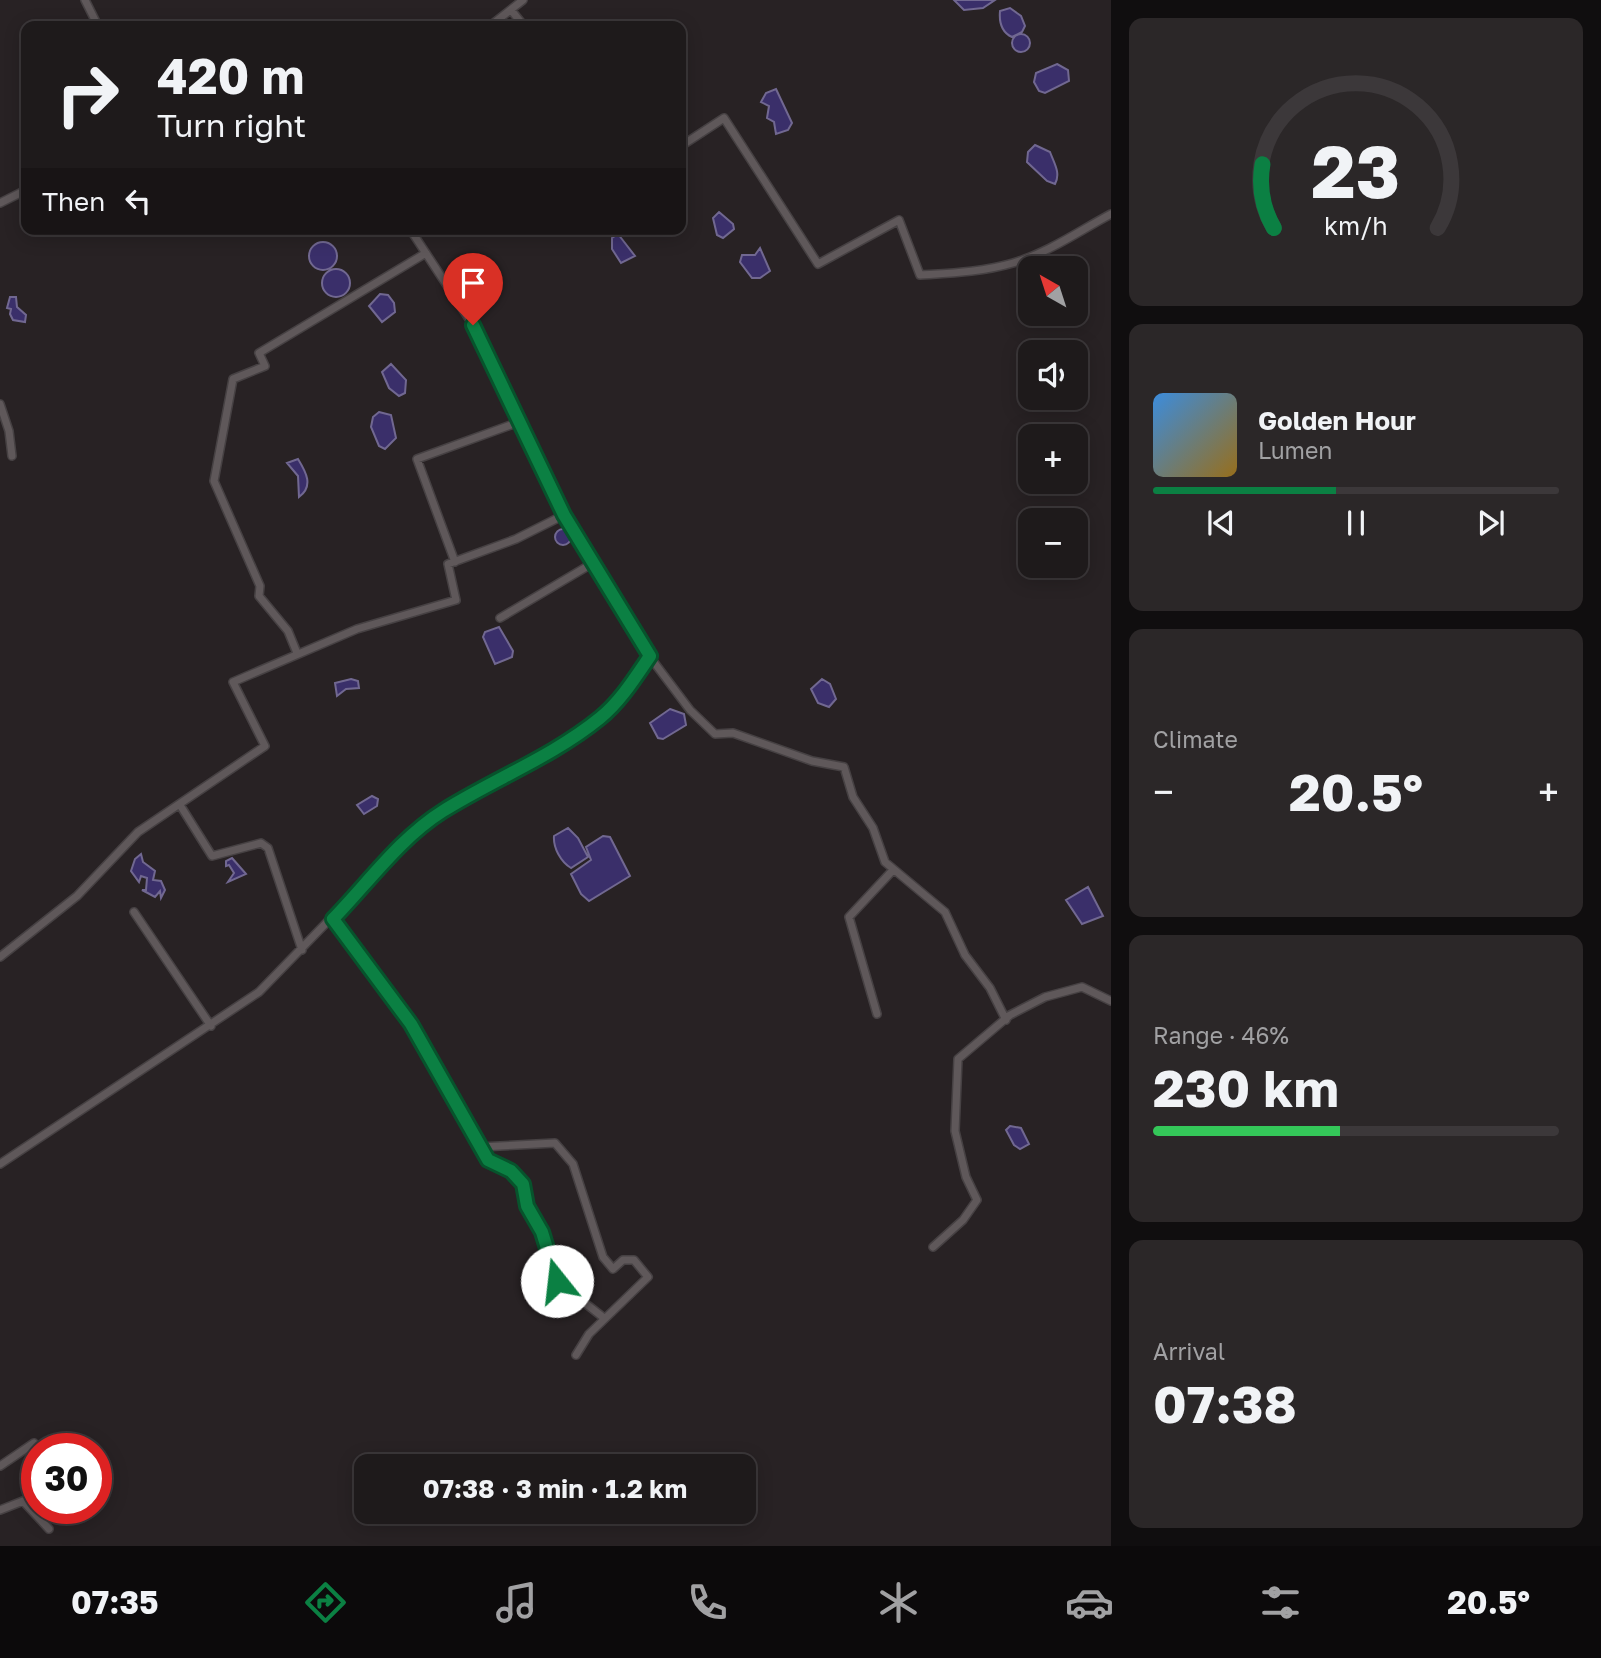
<!DOCTYPE html>
<meta charset="utf-8">
<style>
:root{--surface:#1e1a1b;--page:#2b2728;--text:#f1f3f6;--muted:#a1a1a3;--line:#3c383a;--accent:#0b8043}
body{margin:0;font-family:"Golos Text",sans-serif;background:var(--page);color:var(--text);height:100vh;display:flex;flex-direction:column;font-size:26px;white-space:nowrap}
*{box-sizing:border-box;margin:0}
p{font-size:23px;color:var(--muted)}
.icon{flex:none;width:38px;height:38px;fill:none;stroke:currentColor;stroke-width:2;stroke-linecap:round;stroke-linejoin:round}
.map{position:relative;flex:1;overflow:hidden}
.side{display:flex;flex-direction:column;gap:18px;padding:18px;background:#100e0f;width:490px}
.side>*{flex:none}
.banner{position:absolute;left:21px;top:21px;width:665px;height:214px;border-radius:14px;box-shadow:0 4px 18px #0003,0 0 0 2px var(--line);background:#1e1a1b;color:var(--text);overflow:hidden}
.needle{width:46px;rotate:321deg}
.buttons{position:absolute;left:1018px;top:256px;display:grid;gap:14px}
.buttons a{display:grid;place-items:center;width:70px;height:70px;border-radius:14px;background:var(--surface);box-shadow:0 4px 18px #0003,0 0 0 2px var(--line);font-size:35px}
.speed{position:absolute;left:21px;top:1433px;display:flex;gap:14px;font-size:35px;font-weight:700;text-align:center}
.speed>*{display:grid;place-content:center;width:91px;height:91px;border-radius:50%;background:var(--surface);box-shadow:0 4px 18px #0003,0 0 0 2px var(--line);line-height:1}
.speed .limit{border:10px solid #d22;background:#fff;color:#111}
.pin{position:absolute;display:grid;place-items:center;width:60px;height:60px;color:#fff;margin:-72px -30px;border-radius:50% 50% 50% 0;rotate:-45deg;box-shadow:0 0 7px #0007}
.pin .icon{rotate:45deg}
.me{position:absolute;width:77px;margin:-38px;rotate:344deg;stroke-linejoin:round;filter:drop-shadow(0 0 5px #0008)}
.turn{display:flex;align-items:center;gap:24px;height:147px;padding:0 21px;font-size:32px}
.turn .icon{width:91px;height:91px;stroke-width:2.5}
.turn b{display:block;font-size:49px;line-height:60px}
.then{display:flex;align-items:center;height:66px;padding:0 21px;background:#0003;gap:14px;font-size:26px}
.big{font-size:52px;font-weight:700;line-height:1.1}
.side .widget{flex:1;display:flex;flex-direction:column;justify-content:center;gap:10px;min-width:0;padding:0 24px;border-radius:14px;background:var(--page)}
.side .dial{align-items:center;gap:0}
.dial svg{height:182px;overflow:visible;fill:none;stroke:var(--line);stroke-width:7;stroke-linecap:round;text-anchor:middle}
.dial text{fill:var(--text);stroke:none}
.song{display:flex;align-items:center;gap:21px}
.cover{width:84px;height:84px;border-radius:10px;background:linear-gradient(135deg,hsl(210 70% 55%),hsl(40 70% 35%))}
.played{height:7px;border-radius:4px;background:linear-gradient(90deg,var(--accent) 45%,var(--line) 45%)}
.keys{display:flex;justify-content:space-around;direction:ltr}
.heat{display:flex;justify-content:space-between;align-items:center;font-size:38px;direction:ltr}
.charge{height:10px;border-radius:5px;background:linear-gradient(90deg,#34c759 46%,var(--line) 0)}
.trip{position:absolute;left:354px;top:1454px;width:402px;height:70px;border-radius:14px;background:var(--surface);box-shadow:0 4px 18px #0003,0 0 0 2px var(--line);font-weight:700;line-height:70px;text-align:center}
.dock{display:flex;height:112px;justify-content:space-around;align-items:center;background:#0c0a0b;color:var(--muted)}
.dock .icon{width:49px;height:49px}
.dock .on{color:var(--accent)}
.dock b{font-size:32px;color:var(--text)}
main{display:flex;flex:1;min-height:0}
.map>svg:first-child{display:block}
</style>
<main>
<div class="map">
<svg width="1111" height="1546" viewBox="0 0 1111 1546">
<rect width="100%" height="100%" fill="#282224"/>
<path fill="#3a2f6a" stroke="#716891" stroke-width="2" d="M954,0H995L983,8L964,10Z
M1010,8L1021,16L1025,26L1022,32L1012,37C1001,32 999,22 1000,11Z
M1012 43a9 9 0 1 1 18 0a9 9 0 1 1-18 0Z
M1057,64L1068,70L1069,81L1045,93L1039,91L1034,82L1036,73Z
M776,89L792,123L788,130L776,134L774,122L767,118L769,106L761,102L766,93Z
M1035,145L1050,152C1054,163 1061,173 1055,184L1047,181L1027,162L1028,152Z
M719,212L733,224L734,229L723,238L717,235L713,218Z
M618,234L635,256L621,263L612,249V238Z
M309 256a14 14 0 1 1 28 0a14 14 0 1 1-28 0Z
M760,248L770,271L760,278H752L740,262L742,255H755Z
M322 283a14 14 0 1 1 28 0a14 14 0 1 1-28 0Z
M380,294L388,295L394,303L395,312L382,322L369,306Z
M10,297H16L17,307L26,315L25,322L13,320L10,314L11,309L7,308Z
M391,364L406,380L405,393L399,396L389,388L382,372Z
M379,412L391,415L396,438L385,449L379,446L371,427L373,417Z
M298,459C306,472 314,486 299,497L298,476L287,463Z
M555 537a8 8 0 1 1 16 0a8 8 0 1 1-16 0Z
M499,627L513,651L512,657L495,664L483,637L485,632Z
M351,679L358,681L359,688L346,689L337,696L335,683Z
M822,679L830,684L836,699L829,707L818,703L811,689Z
M670,709L684,714L686,725L663,739L658,738L650,723Z
M372,796L378,799L377,806L364,814L357,805Z
M568,828L578,838L588,857L571,868C561,862 553,848 554,836Z
M603,836L610,837L630,876L589,901L581,894L571,874L591,860L586,847Z
M141,854L143,862L155,871L153,880L161,881L165,890L161,898L160,891L155,897L142,890H146L147,878L141,876L139,882L131,871L135,859Z
M232,858L246,874L228,882L234,873L229,865L226,866V861Z
M1088,887L1103,916L1082,924L1066,900Z
M1010,1126L1021,1128L1029,1144L1020,1149L1014,1145L1006,1130Z"/>
<g fill="none" stroke-linecap="round" stroke-linejoin="round">
<g stroke="#464143" stroke-width="10">
<path id="minor" d="M85,0L98,26
M511,10L524,26
M490,26L523,0
M681,146L724,118L818,264L899,220L920,275C952,273 982,272 1013,263C1048,253 1079,231 1111,214
M0,203L26,190
M410,229L473,325L564,515L593,563L650,657L690,710L715,734L733,733L812,761L844,767L853,797L873,828L885,862L945,912L965,955L990,988L1006,1020
M0,404L9,431L12,456
M455,562L417,459L519,422
M500,618L593,563
M297,653L288,631L259,596L260,586L214,481L233,379L265,366L259,353L426,253
M180,805L212,856L261,843L268,848L302,950
M134,912L211,1026
M333,919L411,1024L480,1147L555,1143L573,1164L603,1257L613,1269L623,1260H634L648,1277L589,1334L576,1355
M0,957L77,896L138,832L265,746L233,682L357,629L456,600L448,564L516,539L564,515
M877,1014L849,917L893,870
M480,1147L488,1160L511,1171L523,1184L527,1206L542,1232L557,1281L604,1318
M0,1164L259,992L407,840L442,812L572,738L601,718L626,691L650,657
M933,1247L963,1220L977,1200L966,1177L955,1131L958,1059L1010,1015L1045,997L1082,987L1111,1001
M0,1466L34,1443
M0,1510L23,1501L49,1529"/>
</g>
<use href="#minor" stroke="#5f585a" stroke-width="7"/>
</g>
<g fill="none" stroke-linecap="round" stroke-linejoin="round">
<g stroke="#07532c" stroke-width="18">
<path id="route" d="M473,325L564,515L650,656C635,678 620,702 600,718C552,757 494,779 443,811C400,838 368,883 333,919L411,1024L488,1160L511,1171L523,1184L527,1206L542,1232L557,1281"/>
</g>
<use href="#route" stroke="#0b8043" stroke-width="12"/>
</g>
</svg>
<div class="buttons">
<a><svg class="needle" viewBox="-14 -14 28 28"><path d="M0-13l5 13h-10z" fill="#e53935"/><path d="M0 13l5-13h-10z" fill="#a1a1a3"/></svg></a>
<a><svg class="icon" aria-label="sound" viewBox="0 0 24 24"><path d="M4 9h4l5-4v14l-5-4H4zM17 9q2 3 0 6"/></svg></a>
<a>+</a>
<a>−</a>
</div>
<div class="speed"><div class="limit">30</div></div>
<div class="pin" style="left:473px;top:325px;background:#d93025"><svg class="icon" aria-label="arrive" viewBox="0 0 24 24"><path d="M6 21V4h12l-3 4 3 4H6"/></svg></div>
<svg class="me" style="left:557px;top:1281px" viewBox="-20 -20 40 40"><circle r="19" fill="#fff"/><path d="M0-13L10 11 0 6-10 11z" fill="#0b8043"/></svg>
<div class="trip">07:38 · 3 min · 1.2 km</div>
<div class="banner">
<div class="turn"><svg class="icon" aria-label="right" viewBox="0 0 24 24"><path d="M7 20v-9h11M14 6l5 5-5 5"/></svg><div><b>420 m</b>Turn right</div></div>
<div class="then">Then<svg class="icon" aria-label="left" viewBox="0 0 24 24"><path d="M17 20v-9H6M10 6l-5 5 5 5"/></svg></div>
</div>
</div>
<section class="side">
<div class="widget dial"><svg viewBox="0 0 100 80">
<path d="M14 69A42 42 0 1 1 86 69"/>
<path d="M14 69A42 42 0 0 1 9 41" stroke="#0b8043"/>
<text x="50" y="56" font-size="32" font-weight="700">23</text>
<text x="50" y="72" font-size="11">km/h</text>
</svg></div>
<div class="widget">
<div class="song"><i class="cover"></i><div><b>Golden Hour</b><p>Lumen</p></div></div>
<div class="played"></div>
<div class="keys"><svg class="icon" aria-label="previous" viewBox="0 0 24 24"><path d="M18 5L8 12l10 7zM5 5v14"/></svg><svg class="icon" aria-label="pause" viewBox="0 0 24 24"><path d="M8 5v14M16 5v14"/></svg><svg class="icon" aria-label="next" viewBox="0 0 24 24"><path d="M6 5l10 7-10 7zM19 5v14"/></svg></div>
</div>
<div class="widget"><p>Climate</p>
<div class="heat"><a>−</a><b class="big">20.5°</b><a>+</a></div>
</div>
<div class="widget"><p>Range · 46%</p><b class="big">230 km</b><div class="charge"></div></div>
<div class="widget"><p>Arrival</p><b class="big">07:38</b></div>
</section>
</main>
<nav class="dock">
<b>07:35</b>
<svg class="icon on" aria-label="directions" viewBox="0 0 24 24"><path d="M12 3l9 9-9 9-9-9zM9 14v-3h6M13 9l2 2-2 2"/></svg>
<svg class="icon" aria-label="music" viewBox="0 0 24 24"><path d="M9 18V5l10-2v13"/><circle cx="6" cy="18" r="3"/><circle cx="16" cy="16" r="3"/></svg>
<svg class="icon" aria-label="phone" viewBox="0 0 24 24"><path d="M5 4h4l2 5-3 2q2 4 5 5l2-3 5 2v4C11 20 4 13 5 4z"/></svg>
<svg class="icon" aria-label="climate" viewBox="0 0 24 24"><path d="M12 3v18M4 7l16 10M4 17L20 7"/></svg>
<svg class="icon" aria-label="car" viewBox="0 0 24 24"><path d="M5 17H2v-5l4-1 3-4h7l3 4 3 1v5h-3M9 17h6M6 11h13"/><circle cx="7" cy="17" r="2"/><circle cx="17" cy="17" r="2"/></svg>
<svg class="icon" aria-label="filters" viewBox="0 0 24 24"><path d="M4 7h16M4 17h16"/><circle cx="9" cy="7" r="2"/><circle cx="15" cy="17" r="2"/></svg>
<b>20.5°</b>
</nav>
